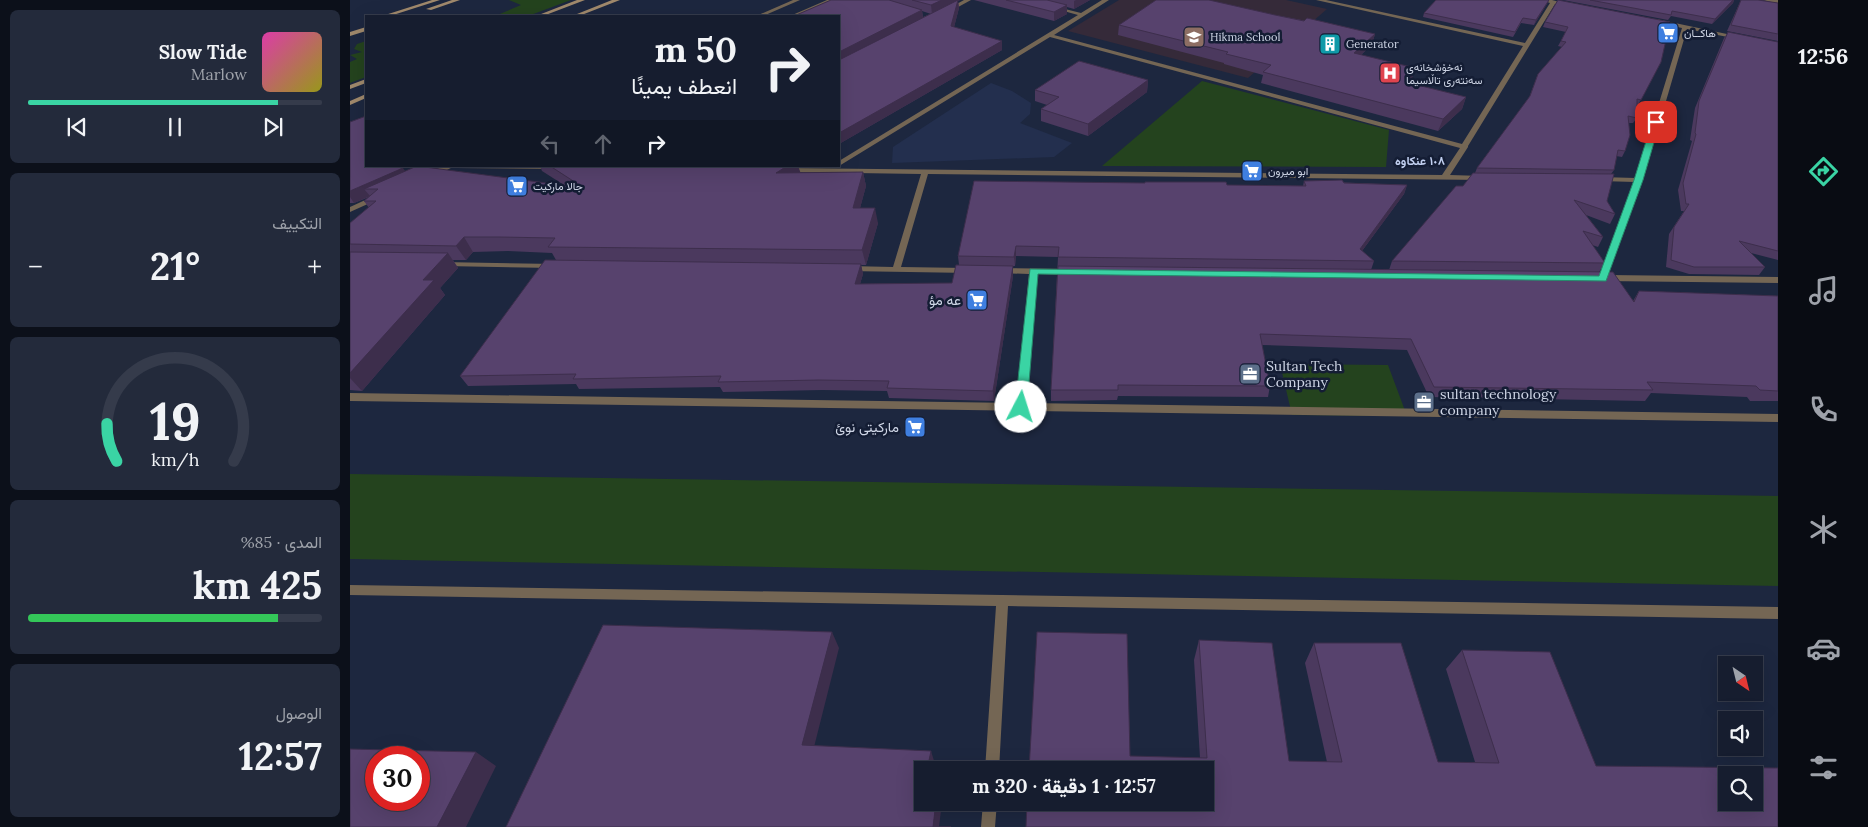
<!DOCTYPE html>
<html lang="ar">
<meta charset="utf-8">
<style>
:root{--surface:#161d2f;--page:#232a3b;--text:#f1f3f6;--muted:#9ea2aa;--line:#353b4b;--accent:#3ad4a4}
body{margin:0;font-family:Lora,Vazirmatn,serif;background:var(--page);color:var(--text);direction:rtl;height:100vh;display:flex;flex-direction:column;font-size:19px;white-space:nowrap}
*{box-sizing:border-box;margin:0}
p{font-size:16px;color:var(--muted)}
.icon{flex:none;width:28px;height:28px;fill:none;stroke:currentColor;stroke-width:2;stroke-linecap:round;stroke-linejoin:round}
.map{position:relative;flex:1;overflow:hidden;direction:ltr}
.panel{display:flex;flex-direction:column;gap:10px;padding:10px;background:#0c101a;width:350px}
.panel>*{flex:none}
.hud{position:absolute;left:15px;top:15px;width:475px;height:152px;border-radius:0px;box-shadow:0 5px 20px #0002,0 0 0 1px var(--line);direction:rtl;background:#161d2f;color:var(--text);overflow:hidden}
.needle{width:32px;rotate:145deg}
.controls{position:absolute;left:1368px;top:656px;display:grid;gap:10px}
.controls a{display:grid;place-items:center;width:45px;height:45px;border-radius:0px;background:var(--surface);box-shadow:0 5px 20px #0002,0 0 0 1px var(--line);font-size:25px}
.speed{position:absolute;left:15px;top:746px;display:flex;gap:10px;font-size:25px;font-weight:700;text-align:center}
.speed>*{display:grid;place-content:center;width:65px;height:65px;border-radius:50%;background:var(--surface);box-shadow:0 5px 20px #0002,0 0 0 1px var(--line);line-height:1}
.speed .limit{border:8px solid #d22;background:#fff;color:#111}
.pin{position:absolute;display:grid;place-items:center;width:42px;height:42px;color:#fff;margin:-21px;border-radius:10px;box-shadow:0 2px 8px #0006}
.me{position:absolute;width:55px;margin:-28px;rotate:5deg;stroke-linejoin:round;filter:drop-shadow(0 0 4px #0008)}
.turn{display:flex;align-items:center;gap:18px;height:105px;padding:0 20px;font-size:22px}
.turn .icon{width:65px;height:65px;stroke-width:2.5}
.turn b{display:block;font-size:35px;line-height:42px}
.lanes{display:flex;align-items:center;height:48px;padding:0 20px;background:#0003;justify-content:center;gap:25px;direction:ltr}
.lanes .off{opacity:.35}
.big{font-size:38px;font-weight:800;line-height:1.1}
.panel .tile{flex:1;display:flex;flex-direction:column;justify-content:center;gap:8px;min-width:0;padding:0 18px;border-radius:8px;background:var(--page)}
.panel .dial{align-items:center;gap:0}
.dial svg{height:130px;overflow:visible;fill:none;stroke:var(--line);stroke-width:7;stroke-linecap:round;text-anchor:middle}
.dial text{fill:var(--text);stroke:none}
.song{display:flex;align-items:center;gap:15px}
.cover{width:60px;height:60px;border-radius:8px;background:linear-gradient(135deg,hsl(320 70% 55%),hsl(60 70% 35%))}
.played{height:5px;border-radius:2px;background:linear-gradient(90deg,var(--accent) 85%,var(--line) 85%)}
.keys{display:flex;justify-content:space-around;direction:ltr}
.heat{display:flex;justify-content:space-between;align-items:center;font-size:28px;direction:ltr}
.charge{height:8px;border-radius:4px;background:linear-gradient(90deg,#34c759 85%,var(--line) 0)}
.trip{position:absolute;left:564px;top:761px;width:300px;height:50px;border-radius:0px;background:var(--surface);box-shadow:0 5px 20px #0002,0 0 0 1px var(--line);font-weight:800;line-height:50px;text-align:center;direction:rtl}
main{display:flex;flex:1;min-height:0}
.tab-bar{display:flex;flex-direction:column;width:90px;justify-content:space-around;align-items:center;background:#090c13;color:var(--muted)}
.tab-bar .icon{width:35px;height:35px}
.tab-bar .current{color:var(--accent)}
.tab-bar b{font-size:22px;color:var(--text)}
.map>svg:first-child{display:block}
</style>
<main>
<nav class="tab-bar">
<b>12:56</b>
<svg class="icon current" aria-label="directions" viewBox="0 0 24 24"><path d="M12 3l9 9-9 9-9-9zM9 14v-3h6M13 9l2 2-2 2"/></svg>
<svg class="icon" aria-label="music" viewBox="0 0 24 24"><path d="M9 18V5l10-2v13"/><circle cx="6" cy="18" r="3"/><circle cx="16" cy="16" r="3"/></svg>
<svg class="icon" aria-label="phone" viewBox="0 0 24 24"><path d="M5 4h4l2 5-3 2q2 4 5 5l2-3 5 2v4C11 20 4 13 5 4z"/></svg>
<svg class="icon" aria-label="climate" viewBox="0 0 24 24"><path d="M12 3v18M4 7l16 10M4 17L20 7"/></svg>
<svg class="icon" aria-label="car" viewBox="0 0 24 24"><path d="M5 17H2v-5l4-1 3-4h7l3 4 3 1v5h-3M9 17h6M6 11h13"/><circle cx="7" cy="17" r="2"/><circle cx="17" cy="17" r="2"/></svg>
<svg class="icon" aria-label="filters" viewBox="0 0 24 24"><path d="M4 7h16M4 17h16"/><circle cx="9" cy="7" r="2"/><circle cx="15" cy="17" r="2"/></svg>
</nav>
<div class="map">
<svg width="1428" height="827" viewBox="0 0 1428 827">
<rect width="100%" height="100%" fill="#1d273f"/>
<path fill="#232f4e" d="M641,83L662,91L681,103L680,114L670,123L722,143L704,157L542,163L543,147Z"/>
<path fill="#352a39" d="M769,0H936L977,9L898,78L718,31Z"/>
<path fill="#24431e" d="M159,0H221L178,16H145L171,5Z
M16,41V77L0,83V62L7,59L0,55L12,52L4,49L7,44Z
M852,81L1039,130L1036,167L752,166Z
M930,364L1038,365L1057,416L942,415Z
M0,474L1428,496V586L0,559Z"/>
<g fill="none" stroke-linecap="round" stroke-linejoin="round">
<path fill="#746654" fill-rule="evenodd" d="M443,0H450L413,16H406Z"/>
<path fill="#746654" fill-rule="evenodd" d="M477,0H484L447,16H440Z
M614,0H621L599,12L594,11Z
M752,0H759L704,35L1112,144L1173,46L966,0H976L1175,43L1200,3L1192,0H1202L1221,5L1218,7L1205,4L1118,146V147L1100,175L1133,176H1136V180L578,174L551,267L617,268L620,269V273L496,271L495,269L499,266L543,267L571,174L437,172L433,170L434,168L1092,175L1110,148L700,37L489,166V161L728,15L703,8V6L731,13Z
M1413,0H1428V4Z
M1306,19L1391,37L1388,39L1337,29L1293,180L1258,275L1428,277V283L1253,281L1249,278L1285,182L1250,181L1246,179L1250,177L1286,178L1332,28L1304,22V20Z
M93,166H206L207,167L203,169L106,168L103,167L84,176L77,174Z
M24,196H27L31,198L0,212V207Z
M91,262L205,264L209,266L205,268L94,266H91Z
M649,268L720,269L724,272L720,275L687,274L676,403L1428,414V422L0,401V393L666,403L679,274L646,273V269Z
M0,585L1428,607V619L658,606L649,770H635L646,606L0,595Z
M633,802H647L645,827H631Z"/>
<path fill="#a0896c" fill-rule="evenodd" d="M82,0H90L40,16H32Z
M102,0H110L81,10L76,9Z
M227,0H235L193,16H186Z
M262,0H270L229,16H222Z
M16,27V31L0,36V32Z
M16,79V83L0,89V85Z
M16,94V98L0,105V101Z"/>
</g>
<path fill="#4b395e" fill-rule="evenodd" d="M481,0H610L608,1L609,8L604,27L652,50L489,144V16ZM572,11L581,14L573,17Z
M624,0H740L724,9L717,7V14L704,21Z
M1199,0L1184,25L1171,23L1163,37L1073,17L1074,13Z
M1208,0L1311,62L1288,105H1287V118L1283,123H1279L1275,151L1272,157L1266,156L1264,170L1261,174L1257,201L1265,214L1260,224L1236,215L1253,237L1248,247L1242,245L1255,263L1249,272L1283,301L1289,291L1428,296V401H1400L1397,397L1301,393L1295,401L1079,397L1057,350L912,345L920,386L918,397L768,396L767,400L701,401V390L708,257L666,256L665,266H663V276L644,401L539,398L537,391L472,390L373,392L370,387L229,389L226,384L118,386L110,376L206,260L202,253L158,251L123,252L116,260H103L108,268L90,288L95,295L12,391L0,390V223L19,208L14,201L19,197L4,203H0V122L49,168L55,171L214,185L192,171L190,166H448L450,173L513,172L516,186L510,208L528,223L516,265H511L513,274L510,284L602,283L609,265L608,256L877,185L953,186L954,181L1057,185L1054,194L1012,251L1024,261L1021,270H1039L1042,261L1125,173L1127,168L1179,98L1188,74L1212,47L1208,46L1216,32L1193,27L1195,22Z
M1213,0H1384L1383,3L1362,24L1321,16L1318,20Z
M1391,0H1408L1428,3V41L1377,31Z
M925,15L1025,34L1022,44L1011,55L1062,79L1059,83L1116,97L1112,109L1088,131L911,83L913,75L874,64V63L768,35L769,25Z
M1378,32L1428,42V260L1401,253L1415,267L1409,275L1339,274L1316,267L1319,234L1334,211H1331L1328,190L1342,141L1340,140L1345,108L1374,38Z
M798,80L797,92L738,136L691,121V109L697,105L685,101V90Z
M849,640L939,761L977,762L955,663L964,643L1088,762H1125L1096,669L1112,650L1246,766L1428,827L780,756L850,758L844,660Z"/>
<path fill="#3d2e4c" d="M592,0H610L608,1L609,8L602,35L582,14L581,5Z
M726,0H740L724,9V1Z
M1199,0L1197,4L1184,25L1186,20Z
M1383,0H1384L1383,3L1362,24L1365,19Z
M717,5V14L704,21V12Z
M572,10L573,18L489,62V52Z
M1025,34L1022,44L1001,64L1004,53Z
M652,41V50L489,144V133Z
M1065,68L1062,79L1051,93L1055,82Z
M798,80L797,92L738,136V124Z
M1116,97L1112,109L1088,131L1093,119Z
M27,166H53L33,175Z
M437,166H448L451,174L426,173Z
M53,168L60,178L28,189H14L20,196L4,203L0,197V191Z
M513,172L516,186L506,223L503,208Z
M1057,185L1054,194L1006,259L1010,249Z
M525,208L528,223L516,265L512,250Z
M114,237L123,252L116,260L106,246Z
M666,246V256L665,266L664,257Z
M98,253L108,268L90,288L95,295L12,391L0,378V373L73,280Z
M511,264L513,274L507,294L505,284Z
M663,266V276L644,401L643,391Z
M482,632L489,648L461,759L452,745Z
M581,751L585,764L584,770H577Z
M126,752L146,766L116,827H87Z
M586,802H592L589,827H583Z"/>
<path fill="#57426d" stroke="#3d2e4c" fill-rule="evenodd" d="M481,0H539L572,10L489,52V16H444Z
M562,0H592L581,5Z
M608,0L601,26L652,41L489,133V60Z
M656,0H697L717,5L704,12Z
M806,0H859L925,15L954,21L957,18L1025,34L1004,53L1065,68L1055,82L1116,97L1093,119L913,72L921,65L876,54L878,52L769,25Z
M1086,0H1199L1186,20L1173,18L1165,32L1074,13Z
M1208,0L1320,22L1311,62L1291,100L1287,99V118L1278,116L1280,135L1275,151L1268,150L1264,170L1127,168L1180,96L1188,74L1216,42L1211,41L1218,27L1195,22Z
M1240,0H1383L1365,19L1322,11L1321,15Z
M1391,0H1408L1428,3V34L1381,25Z
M1378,32L1428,42V251L1389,241L1415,267H1344L1321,260L1324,227L1339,204H1336L1333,183L1346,134L1345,133L1349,101Z
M729,61L798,80L738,124L691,109L709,97L685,90Z
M16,116V166H36L53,168L0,191V122Z
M67,166L234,188L200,166H437L426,173L513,172L503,208H525L512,250L198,247L205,238L149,237H114L106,246L0,244V223L26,201H14L28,189H14Z
M1123,173L1264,174L1257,201L1265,214L1224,200L1253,237L1233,231L1255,263L1042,261L1106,186H1113Z
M992,180L994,183L1057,185L1010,249L1024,261L708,257L709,247L666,246L664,257L608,256L624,181L795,183V182H876L877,185L956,186L954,181Z
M0,252L98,253L73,280H84L0,373Z
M195,260L511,264L505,284L602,283L606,265L663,266L643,391L537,388L539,381L469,380L368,382L371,376L223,379L226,374L110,376Z
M708,266L1263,272L1284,302L1289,291L1428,296V391L1410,390L1406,386L1297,382L1303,390L1084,387L1061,339L910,334L920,386L768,385V390H701Z
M253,625L482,632L452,745L581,751L577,770H572V802H586L583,827H601H156Z
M687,632L777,634L780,756L857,758L849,640L922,643L939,761L992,762L964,643H1051L1088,762L1149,763L1112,650L1200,652L1246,766L1428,768V827H676L677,802H855V770H679ZM1376,775H1404V802H1376Z
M0,749L126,752L87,827H0ZM26,758H69V800H26Z"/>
<path fill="#3ad4a4" stroke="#268a6b" d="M1306,120L1310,122L1293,180L1256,281L688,274L677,407L671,411L665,407L680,269L1249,276L1284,180L1302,122Z"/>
<defs>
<g id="supermarket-square" transform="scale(1.125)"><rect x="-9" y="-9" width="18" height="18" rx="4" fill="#3f7fe0" stroke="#141d34"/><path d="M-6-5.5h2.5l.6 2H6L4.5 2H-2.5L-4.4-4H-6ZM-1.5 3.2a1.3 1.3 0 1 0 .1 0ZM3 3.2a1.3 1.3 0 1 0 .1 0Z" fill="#fff"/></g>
<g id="school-square" transform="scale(1.125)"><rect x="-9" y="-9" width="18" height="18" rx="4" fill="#8d6e63" stroke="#141d34"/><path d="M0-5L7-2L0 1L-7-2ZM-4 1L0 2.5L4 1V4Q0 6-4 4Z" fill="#fff"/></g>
<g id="building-square" transform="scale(1.125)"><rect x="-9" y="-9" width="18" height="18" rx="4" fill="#0f9aa8" stroke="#141d34"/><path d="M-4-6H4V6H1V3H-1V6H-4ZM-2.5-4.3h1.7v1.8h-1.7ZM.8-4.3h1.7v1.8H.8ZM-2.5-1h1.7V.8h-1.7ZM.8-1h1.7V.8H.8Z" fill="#fff"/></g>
<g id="hospital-square" transform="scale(1.125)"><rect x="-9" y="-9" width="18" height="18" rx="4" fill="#e0444e" stroke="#141d34"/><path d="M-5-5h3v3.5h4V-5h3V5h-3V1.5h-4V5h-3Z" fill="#fff"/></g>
<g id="office-square" transform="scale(1.125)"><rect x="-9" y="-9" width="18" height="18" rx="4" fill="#5c6f8a" stroke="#141d34"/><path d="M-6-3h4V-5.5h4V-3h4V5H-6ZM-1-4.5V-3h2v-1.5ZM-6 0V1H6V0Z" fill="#fff"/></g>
</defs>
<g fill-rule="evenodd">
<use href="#supermarket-square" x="1318" y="33"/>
<use href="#school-square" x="844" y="37"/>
<use href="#building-square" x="980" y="44"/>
<use href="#hospital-square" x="1040" y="73"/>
<use href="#supermarket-square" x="902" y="171"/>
<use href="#supermarket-square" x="167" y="186"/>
<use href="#supermarket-square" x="627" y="300"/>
<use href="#office-square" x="900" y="374"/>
<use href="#office-square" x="1074" y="402"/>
<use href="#supermarket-square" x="565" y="427"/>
</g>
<g text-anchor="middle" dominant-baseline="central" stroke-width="5" stroke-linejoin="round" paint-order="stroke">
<g font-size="11" fill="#cfd6e6" stroke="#141d34" text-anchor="start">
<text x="1334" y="33">هاكــان</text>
<text x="860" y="37">Hikma School</text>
<text x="996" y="44">Generator</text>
<text x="1056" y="67">نەخۆشخانەی<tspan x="1056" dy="13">سەنتەری تاڵاسیما</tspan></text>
<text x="918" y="171">ابو ميرون</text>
<text x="183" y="186">جالا ماركيت</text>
</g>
<g font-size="12" font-weight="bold" fill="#c2d0f0" stroke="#141d34">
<text x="1070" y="160">١٠٨ عنکاوە</text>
</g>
<g font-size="14" fill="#cfd6e6" stroke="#141d34" text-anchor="end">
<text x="611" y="300">عه مؤ</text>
<text x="916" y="366" text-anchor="start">Sultan Tech<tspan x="916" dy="16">Company</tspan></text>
<text x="1090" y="394" text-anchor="start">sultan technology<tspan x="1090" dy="16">company</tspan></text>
<text x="549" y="427">مارکیتی نوئ</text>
</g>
</g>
</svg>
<div class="controls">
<a><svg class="needle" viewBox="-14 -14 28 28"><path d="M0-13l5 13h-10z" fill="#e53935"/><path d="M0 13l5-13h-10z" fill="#9ea2aa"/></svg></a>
<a><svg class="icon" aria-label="sound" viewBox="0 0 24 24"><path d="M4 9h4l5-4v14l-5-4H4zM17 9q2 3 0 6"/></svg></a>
<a><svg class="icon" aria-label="search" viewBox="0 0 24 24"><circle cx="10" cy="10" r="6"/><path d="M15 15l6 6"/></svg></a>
</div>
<div class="speed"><div class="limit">30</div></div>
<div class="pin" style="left:1306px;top:122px;background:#d93025"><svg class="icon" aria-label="arrive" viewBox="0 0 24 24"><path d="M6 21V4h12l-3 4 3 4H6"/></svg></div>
<svg class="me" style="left:671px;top:407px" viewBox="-20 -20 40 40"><circle r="19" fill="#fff"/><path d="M0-13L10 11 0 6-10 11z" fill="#3ad4a4"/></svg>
<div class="trip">12:57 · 1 دقيقة · 320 m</div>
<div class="hud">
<div class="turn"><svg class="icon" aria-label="right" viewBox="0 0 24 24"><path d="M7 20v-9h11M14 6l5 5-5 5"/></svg><div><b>50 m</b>انعطف يمينًا</div></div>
<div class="lanes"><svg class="icon off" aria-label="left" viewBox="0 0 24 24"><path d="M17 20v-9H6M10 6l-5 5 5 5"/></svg><svg class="icon off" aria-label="ahead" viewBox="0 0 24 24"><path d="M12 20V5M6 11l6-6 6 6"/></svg><svg class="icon" aria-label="right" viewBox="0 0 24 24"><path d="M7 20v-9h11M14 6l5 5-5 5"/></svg></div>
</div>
</div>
<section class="panel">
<div class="tile">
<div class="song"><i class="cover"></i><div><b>Slow Tide</b><p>Marlow</p></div></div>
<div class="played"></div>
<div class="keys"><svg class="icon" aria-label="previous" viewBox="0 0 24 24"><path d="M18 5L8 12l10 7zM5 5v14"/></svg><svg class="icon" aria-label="pause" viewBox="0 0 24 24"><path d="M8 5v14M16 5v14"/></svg><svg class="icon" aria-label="next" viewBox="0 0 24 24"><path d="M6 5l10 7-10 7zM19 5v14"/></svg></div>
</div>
<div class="tile"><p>التكييف</p>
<div class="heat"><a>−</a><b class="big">21°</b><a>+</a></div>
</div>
<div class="tile dial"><svg viewBox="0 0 100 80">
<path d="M14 69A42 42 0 1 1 86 69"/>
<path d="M14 69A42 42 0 0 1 8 46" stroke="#3ad4a4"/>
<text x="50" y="56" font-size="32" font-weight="700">19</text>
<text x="50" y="72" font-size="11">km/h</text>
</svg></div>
<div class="tile"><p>المدى · 85%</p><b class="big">425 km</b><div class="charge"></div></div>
<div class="tile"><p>الوصول</p><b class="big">12:57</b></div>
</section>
</main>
